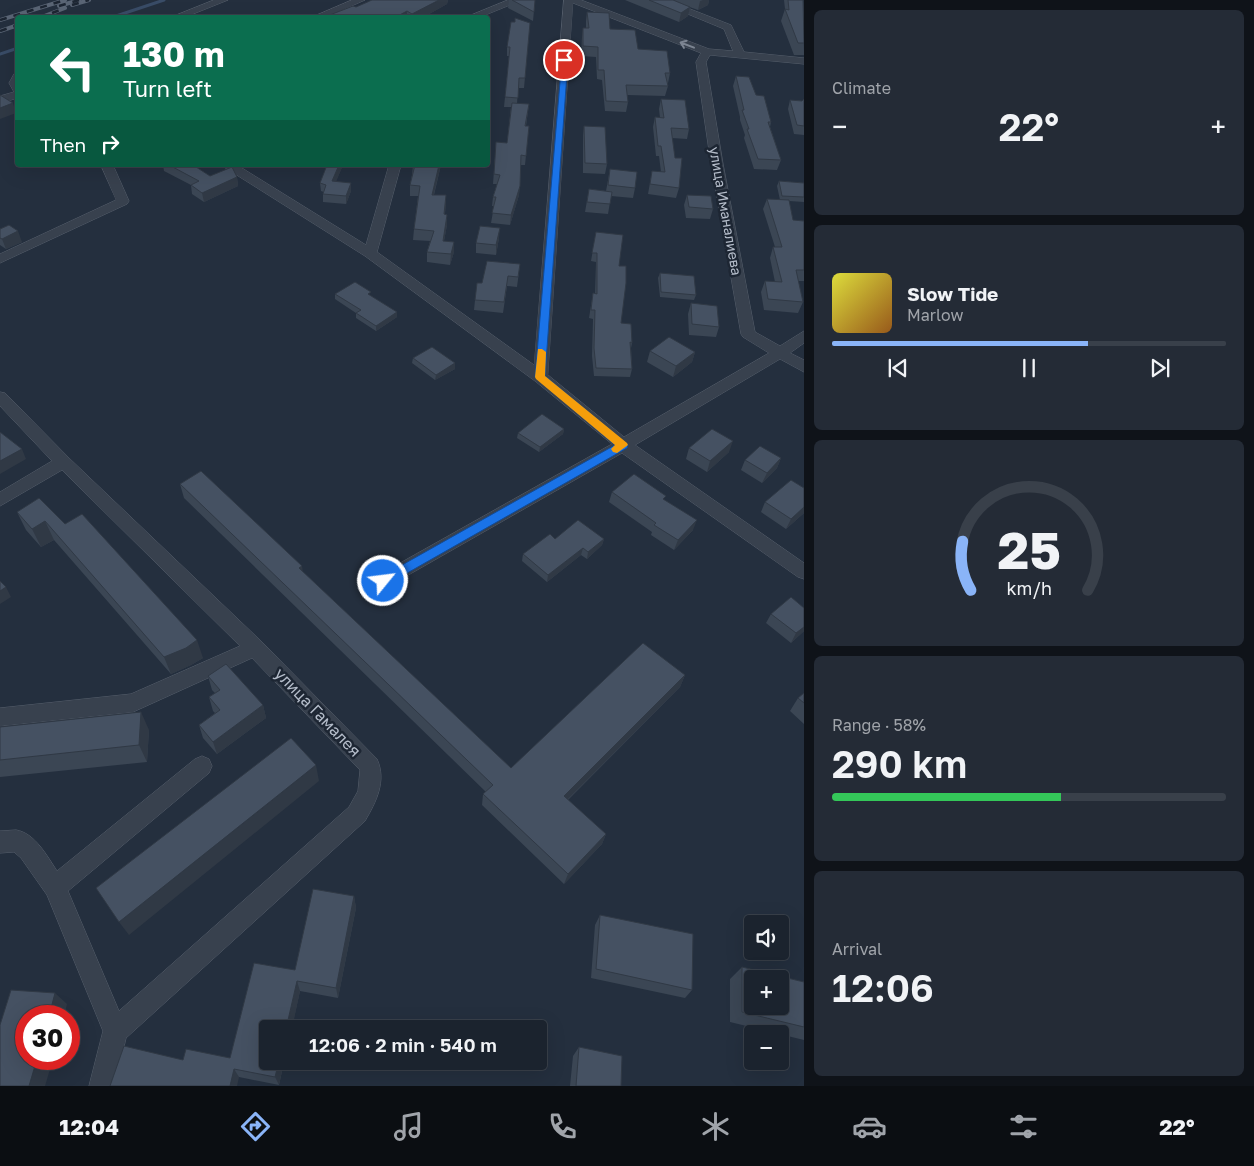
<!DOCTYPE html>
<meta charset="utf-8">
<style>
:root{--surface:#1b232e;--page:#242b36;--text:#f1f3f6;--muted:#a0a4aa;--line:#39404a;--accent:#8ab4f8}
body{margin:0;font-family:"Golos Text",sans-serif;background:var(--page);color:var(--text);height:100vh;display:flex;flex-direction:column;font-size:19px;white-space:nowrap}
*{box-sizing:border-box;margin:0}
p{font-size:16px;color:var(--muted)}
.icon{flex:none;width:28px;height:28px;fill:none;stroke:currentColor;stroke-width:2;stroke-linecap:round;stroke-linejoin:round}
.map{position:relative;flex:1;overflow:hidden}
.drawer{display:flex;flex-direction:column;gap:10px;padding:10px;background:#0f1319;width:450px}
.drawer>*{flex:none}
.top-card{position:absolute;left:15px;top:15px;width:475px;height:152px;border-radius:5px;box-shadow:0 5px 20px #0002,0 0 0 1px var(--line);background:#0b6e4f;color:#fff;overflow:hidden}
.buttons{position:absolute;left:744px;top:915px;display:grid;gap:10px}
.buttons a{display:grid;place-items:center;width:45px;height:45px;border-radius:5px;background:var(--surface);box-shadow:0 5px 20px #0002,0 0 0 1px var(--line);font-size:25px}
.speed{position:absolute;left:15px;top:1005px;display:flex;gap:10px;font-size:25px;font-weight:700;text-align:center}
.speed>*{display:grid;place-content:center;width:65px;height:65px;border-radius:50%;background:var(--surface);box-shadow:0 5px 20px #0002,0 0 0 1px var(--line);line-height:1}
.speed .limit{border:8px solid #d22;background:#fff;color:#111}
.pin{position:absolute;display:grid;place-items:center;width:42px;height:42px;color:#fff;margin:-21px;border:2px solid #fff;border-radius:50%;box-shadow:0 1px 5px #0007}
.me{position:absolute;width:55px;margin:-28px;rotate:61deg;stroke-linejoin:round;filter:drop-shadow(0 0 4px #0008)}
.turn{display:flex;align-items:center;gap:18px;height:105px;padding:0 25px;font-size:22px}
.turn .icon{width:65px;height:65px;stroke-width:2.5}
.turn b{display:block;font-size:35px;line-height:42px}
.then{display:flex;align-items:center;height:48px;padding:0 25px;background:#0003;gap:10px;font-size:19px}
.big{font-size:38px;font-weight:600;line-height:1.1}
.drawer .card{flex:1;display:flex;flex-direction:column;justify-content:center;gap:8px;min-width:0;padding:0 18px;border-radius:8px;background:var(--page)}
.drawer .dial{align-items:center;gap:0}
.dial svg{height:130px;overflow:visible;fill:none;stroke:var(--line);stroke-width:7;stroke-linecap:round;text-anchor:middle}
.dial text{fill:var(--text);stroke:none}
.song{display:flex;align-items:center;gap:15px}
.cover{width:60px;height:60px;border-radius:8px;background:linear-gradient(135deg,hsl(60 70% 55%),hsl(30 70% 35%))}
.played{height:5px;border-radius:2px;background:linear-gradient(90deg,var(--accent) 65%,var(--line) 65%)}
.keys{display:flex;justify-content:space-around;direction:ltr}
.heat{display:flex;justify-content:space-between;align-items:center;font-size:28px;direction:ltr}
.charge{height:8px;border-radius:4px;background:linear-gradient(90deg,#34c759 58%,var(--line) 0)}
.trip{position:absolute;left:259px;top:1020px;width:288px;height:50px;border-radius:5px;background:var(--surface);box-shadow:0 5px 20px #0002,0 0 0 1px var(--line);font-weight:600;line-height:50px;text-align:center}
.dock{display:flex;height:80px;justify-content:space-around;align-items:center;background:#0b0e12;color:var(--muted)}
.dock .icon{width:35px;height:35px}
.dock .current{color:var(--accent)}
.dock b{font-size:22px;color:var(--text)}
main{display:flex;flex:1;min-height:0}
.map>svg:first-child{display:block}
</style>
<main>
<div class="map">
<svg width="804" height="1086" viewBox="0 0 804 1086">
<rect width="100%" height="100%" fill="#242f3e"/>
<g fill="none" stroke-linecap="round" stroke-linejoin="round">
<path stroke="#394c67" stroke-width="3" d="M110,18L164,0
M0,54L18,48"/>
<g stroke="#565f6c" stroke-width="1">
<path id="minor" d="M214,0H228L183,18H169Z
M352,0H365L324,18H310Z
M508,0H522L478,18H464Z
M564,0H581L709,49L733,51L724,29L654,0H667L731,25L744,52L804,58V64L710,55L706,62L723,164L755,332L780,346L804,331V343L790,353L804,360V372L780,359L635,445L804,563V579L798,577L622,453L389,586L383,588L377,586L374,581L377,576L612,444L535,381L365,256L224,167L225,165H237L366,245L389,165H401L377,252L534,365ZM573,3L701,53L696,62L711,164L741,334L743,337L769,353L624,437L548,375Z
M18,73V98L0,103V96L14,92L9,83L14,74Z
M101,165H113L129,201L127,204L0,263V254L116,200Z
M0,392L5,393L69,458L262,642L377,759C387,781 376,802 365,821L126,1038L115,1086H89L103,1031L47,895L21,858L14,852L0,853V831C5,831 11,830 16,830C35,833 47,856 57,871L195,759L202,756L209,759L212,766L209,773L68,891L119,1011L349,807L358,791L360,770L252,658L133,712L0,726V708L131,694L240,646L62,470L0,506V492L52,461L0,406Z"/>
</g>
<use href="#minor" fill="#38414e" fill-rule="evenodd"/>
<g stroke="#5a6575" stroke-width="4">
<path id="rail" d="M72,5L89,0
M59,6L79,0
M39,18L65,8
M0,20L65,0
M0,31L18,25"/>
</g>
<use href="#rail" stroke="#1d2633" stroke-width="2.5" stroke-dasharray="7" stroke-linecap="butt"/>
</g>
<path fill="#3b4654" d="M372,0H448L447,4L422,18H322L356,7Z
M509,0H535L533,21L508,8Z
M625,0H709L708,5L698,10L684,5L690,7L688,16L679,22Z
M784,0H803L804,55H794L781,21L785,9Z
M587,12L638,49L670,73L668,83H667L668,86L665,96L627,95L628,102L626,112L605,111L602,80L597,79L596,57L581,56L582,37L583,28H586V21Z
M530,23L524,88H518L517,104H529L526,126H529L525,165H521L519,195L510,225L491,223L494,206H492L493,197L497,184H493L496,142L507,143L511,107H504L509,56H507V47Z
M736,76L756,95L771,122L770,127L781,160L777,170L754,169L744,138L745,135L740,120V117L733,86Z
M661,99L689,129L687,139L672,138L679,188L676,198L648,194L652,171L661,172L659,156H656L653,127L655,117L660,118L659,109Z
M804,99V135L794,134L788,109L790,100L802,101Z
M584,126L607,164L605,174L583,173V135Z
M163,165H193L210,176L237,177L238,186L204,202L192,194L191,185L164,171Z
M285,165H298V166Z
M343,165L336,181L351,191L346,204L323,202V194L324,192L321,191L320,183Z
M413,165H441L434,195H446L445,214L447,215V225L444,241L454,242V252L450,265L427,262V252L430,241L413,240L414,229L418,196H410V185L412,175Z
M610,169L635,188L633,198L611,196L608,214L585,212L589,189L606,191Z
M779,181L804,183V202L789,201L793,220L804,221V281H798L803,302L798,313L764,310L761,292L765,281L775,282L770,258L773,247H775L763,209L767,199L780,200L777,186Z
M687,195L713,209L710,219L686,218L684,205Z
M0,229L22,242L6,249L0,245Z
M596,232L619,266L621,323L632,343L631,348L632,369L630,377L594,376L592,356L593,319L589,318L593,293L595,294L596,262L591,261Z
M499,238L496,255L476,253V243Z
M520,264L517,287L507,286L503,313L474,310L475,300L482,283Z
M660,273L696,295L694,300L660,297L658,278Z
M335,294L371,296L397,317L376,331L356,318V313L335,299Z
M691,303L719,327L716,337L689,335L688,314Z
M650,351L695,352L692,362L673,377L647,362Z
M413,358L455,369L435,380L412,363Z
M564,429L563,434L539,452L517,438L518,433Z
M689,448L729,452L707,472L686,459Z
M781,458L777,468L762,483L741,470L745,460Z
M180,484L303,572L511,768L685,675L680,687L568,800L606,834L602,844L564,884L482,805L483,794L486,792L184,498Z
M804,488V513L786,529L761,512L765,502Z
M612,492L665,500L693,530L674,550L651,535L652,532L609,502Z
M17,512L65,524L203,658L191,665L171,674L54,540L41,547L26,530Z
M555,539H604L602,545L587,559L581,555L547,582L522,561L523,554Z
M771,614L804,631L791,643L766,623Z
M208,676L263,705L266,718L217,754L203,738L199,725L215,713L213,711L209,697L215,693L212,690Z
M804,693V724L790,711L798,698Z
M0,727L149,730L147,762L0,777Z
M354,896L356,908L338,998L300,991L279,1085L239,1077L183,1060L230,1058L295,970Z
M600,915L692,990L685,998L591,978L595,925Z
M742,967L804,982V1040L730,1022V979Z
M579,1047L621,1086H570L573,1056Z"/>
<path fill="#303945" d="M439,0H448L447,4L422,18H412V14Z
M703,0H709L708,5L698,10L700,1Z
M690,7L688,16L679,22L681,13Z
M407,11V18H394Z
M13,103L16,113L0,119V108Z
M339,165H343L333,189L332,181Z
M439,165H441L431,205L432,195Z
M237,177L238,186L204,202L202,193Z
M351,183V191L346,204V196Z
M520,186L519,195L510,225L511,215Z
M446,195V206L443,225L444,214Z
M447,215V225L442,251L443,241Z
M500,228L499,238L496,255V245Z
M18,231L22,242L6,249L2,239Z
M454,242V252L450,265L451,254Z
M397,312V317L376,331V326Z
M695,352L692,362L673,377L676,366Z
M455,363V369L435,380L436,375Z
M564,429L563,434L539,452L540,447Z
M733,441L729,452L707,472L710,461Z
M22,449L26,459L0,474V461Z
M781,458L777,468L762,483L767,473Z
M804,507V513L786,529L791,519Z
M697,520L693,530L674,550L678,540Z
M45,521L54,540L41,547L32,529Z
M604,539L602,545L587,559L588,552Z
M583,548L581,555L547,582L548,575Z
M302,566L304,579L299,568Z
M6,587L11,597L0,604V591Z
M804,627V631L791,643L796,633Z
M197,640L203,658L191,665L171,674L164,657Z
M685,675L680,687L560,807L564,796Z
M263,705L266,718L217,754L213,742Z
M141,712L149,730L147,762L139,745Z
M316,765L319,781L129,935L119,922Z
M606,834L602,844L564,884L568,874Z
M354,896L356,908L338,998L336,988Z
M297,981L300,991L292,1029H286Z
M55,993L67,1004L64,1016H49Z
M37,1059H53L45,1086H29Z
M279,1061H284L279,1085L275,1077Z
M234,1069L239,1077L237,1086H230Z"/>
<path fill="#455162" stroke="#303945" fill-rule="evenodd" d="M372,0H439L412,14L407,11L394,18H322L353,6L356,7Z
M512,0H535L534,12Z
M649,0H673L690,7L681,13Z
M788,0H803L804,43H798L785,9L789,10Z
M587,12L609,13L610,29L635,30L638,49L667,51L670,73H665L668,86L626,85L628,102L606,101L604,70H598V47L583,46V28H589Z
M515,18L530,23L525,78H519L518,98L505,97L510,47H507L511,22H515Z
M736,76L749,77L756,95L764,96L771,122H768L781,160L758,159L747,129H749L742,110H744Z
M0,95L13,103L0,108Z
M661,99L685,100L689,129L671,128L675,158H682L679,188L650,184L652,171L665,172L661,146H658L655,117L664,118Z
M804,99V126L797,125L790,100L802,101Z
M512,103L529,104L525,126H529L526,156L521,155L520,186L511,215L492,213L496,197H493L500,175L494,174L496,142L507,143Z
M584,126L605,127L607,164L585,163Z
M169,165H193L210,176L232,167L237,177L202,193L191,185L199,181Z
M327,165H339L332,181L351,183L346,196L323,194L326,185L320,183Z
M415,165H439L432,195H446L444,214L447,215L443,241L454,242L451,254L427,252L434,231L414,229L420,186L410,185Z
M610,169L637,172L635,188L608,185Z
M779,181L804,183V197L782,196Z
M589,189L612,192L610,204L587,202Z
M687,195L711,196L713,209L689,207Z
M767,199L789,200L793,220L804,221V270H796L803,302L768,299L765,281L782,282L773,247H782Z
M9,225L18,231L2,239L0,238V229Z
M480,226L500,228L496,245L476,243Z
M596,232L623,235L619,266H626V283L621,323L631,324L632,343L630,342L632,369L596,368L594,348L595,310H591L593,293L597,294V253H592Z
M487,261L520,264L518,277L508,276L504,302L475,300L477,283H482Z
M660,273L694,276L696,295L661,292Z
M355,282L371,292L368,294L397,312L376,326L356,313L361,310L335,294Z
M691,303L717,306L719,327L692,324Z
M669,337L695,352L676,366L650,351Z
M432,347L455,363L436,375L413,358Z
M542,414L564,429L540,447L518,433Z
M712,429L733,441L710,461L689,448Z
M0,432L22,449L0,461Z
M760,446L781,458L767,473L745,460Z
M201,471L302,566L299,568L511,768L643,643L685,675L564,796L606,834L568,874L483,794L493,785L180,484Z
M634,474L666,496L663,499L697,520L678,540L654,525L656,523L612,492Z
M791,480L804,488V507L791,519L765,502Z
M39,498L65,524L82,514L197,640L186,648L164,657L45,521L32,529L17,512Z
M578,520L604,539L588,552L583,548L548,575L523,554L550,534L555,539Z
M0,581L6,587L0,591Z
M791,597L804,608V627L796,633L771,614Z
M226,664L263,705L213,742L199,725L220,710L209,697L220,690L208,676Z
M804,693V703L798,698Z
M141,712L139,745L0,760V727Z
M291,738L316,765L119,922L96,888Z
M313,889L354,896L336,988L297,981L286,1029H268V1061H279L275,1077L234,1069L230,1086H110L124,1046L183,1060L186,1049L230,1058L254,963L295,970Z
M600,915L693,934L692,990L596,969Z
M742,967L804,982V1027L742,1012ZM752,979H780V1006H752Z
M11,990L55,993L49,1016H26V1059H37L29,1086H0V1025Z
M579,1047L622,1056L621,1086H576Z"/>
<defs><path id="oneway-shaft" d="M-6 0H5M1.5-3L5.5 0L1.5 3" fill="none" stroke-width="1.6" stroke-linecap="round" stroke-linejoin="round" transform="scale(1.25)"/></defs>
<use stroke="#7c8592" href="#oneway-shaft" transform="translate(687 45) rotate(-159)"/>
<path fill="#1a73e8" stroke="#114b97" d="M562,58L568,60L545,376L628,445L627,448L388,584H379L378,581L379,578L615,445L535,377Z"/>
<path fill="#f59e0b" d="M538,349H542L546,352L545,376L627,443L628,445L617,453L613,452L611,449L615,445L536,379L535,377Z"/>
<g text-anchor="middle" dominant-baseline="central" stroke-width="5" stroke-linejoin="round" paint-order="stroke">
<g font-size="14" fill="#b4bcc9" stroke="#1d2633">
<text transform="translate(726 211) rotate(80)">улица Иманалиева</text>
</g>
<g font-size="16" fill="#b4bcc9" stroke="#1d2633">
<text transform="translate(318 712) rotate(46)">улица Гамалея</text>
</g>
</g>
</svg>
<div class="buttons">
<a><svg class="icon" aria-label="sound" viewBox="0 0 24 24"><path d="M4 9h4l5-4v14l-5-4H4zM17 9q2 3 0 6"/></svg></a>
<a>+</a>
<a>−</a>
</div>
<div class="speed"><div class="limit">30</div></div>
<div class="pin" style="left:564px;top:60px;background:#d93025"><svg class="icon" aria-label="arrive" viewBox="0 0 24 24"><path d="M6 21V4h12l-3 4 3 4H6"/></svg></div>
<svg class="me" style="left:383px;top:581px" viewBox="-20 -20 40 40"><circle r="17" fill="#1a73e8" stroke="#fff" stroke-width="3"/><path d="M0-11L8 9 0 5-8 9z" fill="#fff"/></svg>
<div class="trip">12:06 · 2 min · 540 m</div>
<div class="top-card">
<div class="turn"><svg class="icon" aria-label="left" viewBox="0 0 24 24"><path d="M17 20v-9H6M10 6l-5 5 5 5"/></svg><div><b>130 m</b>Turn left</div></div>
<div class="then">Then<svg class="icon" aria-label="right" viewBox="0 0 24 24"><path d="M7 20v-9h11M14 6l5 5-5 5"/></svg></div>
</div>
</div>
<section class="drawer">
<div class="card"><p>Climate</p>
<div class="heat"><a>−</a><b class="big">22°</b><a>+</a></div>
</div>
<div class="card">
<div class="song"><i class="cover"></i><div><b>Slow Tide</b><p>Marlow</p></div></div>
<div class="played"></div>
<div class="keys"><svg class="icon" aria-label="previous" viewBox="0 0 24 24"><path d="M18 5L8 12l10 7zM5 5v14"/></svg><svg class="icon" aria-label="pause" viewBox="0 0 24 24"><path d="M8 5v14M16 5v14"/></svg><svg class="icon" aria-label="next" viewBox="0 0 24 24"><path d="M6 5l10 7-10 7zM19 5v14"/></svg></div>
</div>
<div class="card dial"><svg viewBox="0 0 100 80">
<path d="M14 69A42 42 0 1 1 86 69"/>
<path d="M14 69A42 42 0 0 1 9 39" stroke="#8ab4f8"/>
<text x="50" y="56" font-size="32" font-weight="700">25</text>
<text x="50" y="72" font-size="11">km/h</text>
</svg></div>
<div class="card"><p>Range · 58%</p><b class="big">290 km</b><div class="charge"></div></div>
<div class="card"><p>Arrival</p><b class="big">12:06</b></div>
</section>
</main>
<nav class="dock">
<b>12:04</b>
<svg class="icon current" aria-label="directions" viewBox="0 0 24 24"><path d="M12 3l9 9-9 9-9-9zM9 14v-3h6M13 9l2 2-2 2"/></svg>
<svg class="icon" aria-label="music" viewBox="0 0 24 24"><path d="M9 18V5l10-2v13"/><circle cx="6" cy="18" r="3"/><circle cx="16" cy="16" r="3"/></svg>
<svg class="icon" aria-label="phone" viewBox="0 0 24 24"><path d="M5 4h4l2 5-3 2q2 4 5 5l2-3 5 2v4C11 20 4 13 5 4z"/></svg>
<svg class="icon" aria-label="climate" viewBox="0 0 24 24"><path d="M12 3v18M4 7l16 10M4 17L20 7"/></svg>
<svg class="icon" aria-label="car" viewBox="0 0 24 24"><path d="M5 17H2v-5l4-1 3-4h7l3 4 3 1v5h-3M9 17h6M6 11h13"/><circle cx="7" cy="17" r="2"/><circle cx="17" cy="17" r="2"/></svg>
<svg class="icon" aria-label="filters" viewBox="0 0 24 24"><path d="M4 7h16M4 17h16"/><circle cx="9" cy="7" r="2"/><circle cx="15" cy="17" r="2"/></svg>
<b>22°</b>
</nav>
